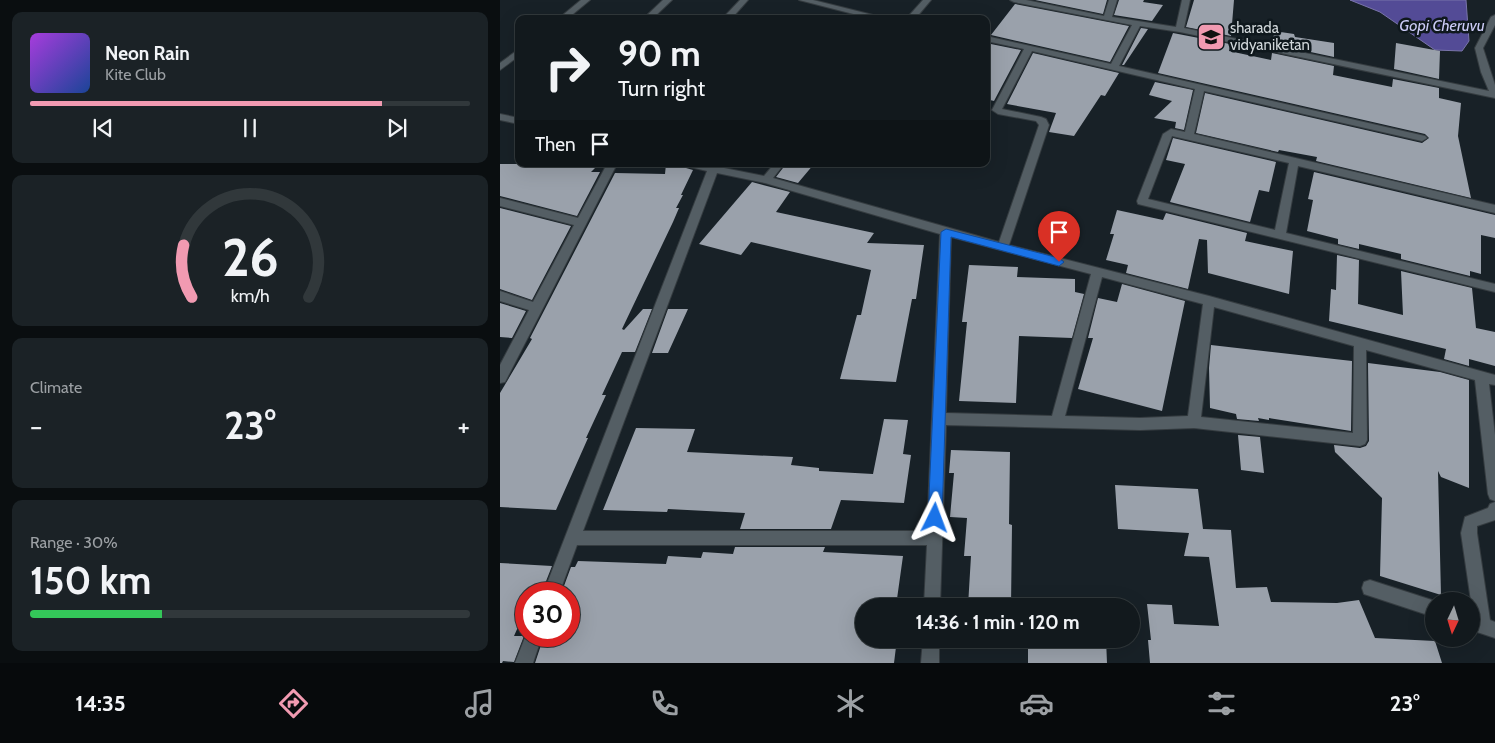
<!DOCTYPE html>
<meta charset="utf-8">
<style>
:root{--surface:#12191d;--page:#1b2226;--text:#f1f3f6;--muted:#9ca0a4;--line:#31383b;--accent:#f19ab1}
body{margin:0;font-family:Cabin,sans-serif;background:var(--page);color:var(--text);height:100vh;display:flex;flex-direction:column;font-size:19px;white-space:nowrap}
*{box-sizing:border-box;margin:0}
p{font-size:16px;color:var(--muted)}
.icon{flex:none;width:28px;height:28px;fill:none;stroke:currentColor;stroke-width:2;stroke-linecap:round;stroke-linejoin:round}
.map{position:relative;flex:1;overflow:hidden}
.panel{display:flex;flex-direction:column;gap:12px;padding:12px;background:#0a0e10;width:500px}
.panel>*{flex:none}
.top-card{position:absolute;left:15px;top:15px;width:475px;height:152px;border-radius:10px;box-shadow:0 5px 20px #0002,0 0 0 1px var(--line);background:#12191d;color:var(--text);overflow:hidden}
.needle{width:32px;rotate:184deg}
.buttons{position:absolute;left:925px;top:592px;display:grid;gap:10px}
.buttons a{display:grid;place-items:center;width:55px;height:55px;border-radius:50%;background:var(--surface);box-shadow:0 5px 20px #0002,0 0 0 1px var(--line);font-size:25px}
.speed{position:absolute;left:15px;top:582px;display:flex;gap:10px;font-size:25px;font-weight:700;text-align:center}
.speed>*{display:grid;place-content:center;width:65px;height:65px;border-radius:50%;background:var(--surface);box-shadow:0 5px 20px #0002,0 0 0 1px var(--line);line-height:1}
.speed .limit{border:8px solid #d22;background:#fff;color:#111}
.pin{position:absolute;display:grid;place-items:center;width:42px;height:42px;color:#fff;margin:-51px -21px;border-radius:50% 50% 50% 0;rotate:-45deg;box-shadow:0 0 5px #0007}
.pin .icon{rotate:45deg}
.me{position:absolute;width:55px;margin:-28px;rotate:3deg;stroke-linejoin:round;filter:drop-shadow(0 0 4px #0008)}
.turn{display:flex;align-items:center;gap:18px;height:105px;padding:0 20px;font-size:22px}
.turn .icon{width:65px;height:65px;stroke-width:2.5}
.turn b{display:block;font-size:35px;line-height:42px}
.then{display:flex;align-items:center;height:48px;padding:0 20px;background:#0003;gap:10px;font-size:19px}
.big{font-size:38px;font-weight:700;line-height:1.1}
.panel .widget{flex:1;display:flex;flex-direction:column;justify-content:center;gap:8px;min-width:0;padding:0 18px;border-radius:10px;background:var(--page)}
.panel .dial{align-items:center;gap:0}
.dial svg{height:130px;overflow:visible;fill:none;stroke:var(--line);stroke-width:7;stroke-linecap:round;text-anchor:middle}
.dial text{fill:var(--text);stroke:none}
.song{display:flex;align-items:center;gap:15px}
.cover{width:60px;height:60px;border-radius:8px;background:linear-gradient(135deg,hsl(280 70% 55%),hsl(220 70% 35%))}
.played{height:5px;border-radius:2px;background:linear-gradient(90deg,var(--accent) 80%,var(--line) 80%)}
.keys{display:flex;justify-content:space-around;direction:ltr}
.heat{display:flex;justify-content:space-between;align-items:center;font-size:28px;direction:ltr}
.charge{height:8px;border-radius:4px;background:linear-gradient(90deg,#34c759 30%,var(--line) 0)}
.trip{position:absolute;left:355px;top:598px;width:285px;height:50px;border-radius:25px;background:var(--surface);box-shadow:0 5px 20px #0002,0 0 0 1px var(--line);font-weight:700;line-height:50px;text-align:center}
.tab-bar{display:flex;height:80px;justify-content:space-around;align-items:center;background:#070a0c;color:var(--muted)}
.tab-bar .icon{width:35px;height:35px}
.tab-bar .selected{color:var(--accent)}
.tab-bar b{font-size:22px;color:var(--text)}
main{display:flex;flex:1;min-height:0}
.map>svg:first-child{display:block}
</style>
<main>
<section class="panel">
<div class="widget">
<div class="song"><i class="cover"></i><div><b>Neon Rain</b><p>Kite Club</p></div></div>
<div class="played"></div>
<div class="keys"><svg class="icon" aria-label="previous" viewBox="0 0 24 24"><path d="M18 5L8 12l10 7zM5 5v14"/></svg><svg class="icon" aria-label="pause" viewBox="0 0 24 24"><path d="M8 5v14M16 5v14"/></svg><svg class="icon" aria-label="next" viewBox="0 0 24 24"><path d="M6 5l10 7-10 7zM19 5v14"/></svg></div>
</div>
<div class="widget dial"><svg viewBox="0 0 100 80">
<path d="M14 69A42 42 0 1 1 86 69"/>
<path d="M14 69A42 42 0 0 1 9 37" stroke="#f19ab1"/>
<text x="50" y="56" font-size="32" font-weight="700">26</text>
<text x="50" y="72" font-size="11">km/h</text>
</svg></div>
<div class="widget"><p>Climate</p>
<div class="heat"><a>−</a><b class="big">23°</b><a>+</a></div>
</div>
<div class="widget"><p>Range · 30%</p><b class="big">150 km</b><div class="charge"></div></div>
</section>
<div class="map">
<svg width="995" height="663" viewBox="0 0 995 663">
<rect width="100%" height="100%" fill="#182127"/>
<path fill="#534b96" stroke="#7975aa" d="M850,0H966L969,41L962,51L935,50L880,12Z"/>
<path fill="#9aa1ab" d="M535,0H607L603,14Z
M619,0H644L643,2L663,5L652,21L614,15Z
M694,0H734L731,36L686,27Z
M515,4L629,26L610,62L491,35Z
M641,28L648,29L624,65H622Z
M774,31L794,34L795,37L834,43V57L773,44Z
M673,33L730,44L729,51L771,60L772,53L834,66L833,75L892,87L893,79L939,88V98L961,103L958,136L971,198L816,161L817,157L779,150L778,152L696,133L705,93L922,143L929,138L925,134L658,73Z
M486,43L521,50L494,101L486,99Z
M896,43L940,51L939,79L894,69Z
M533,53L619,73L605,96L601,95L574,136L549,132L556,113L507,104Z
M655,82L693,90L684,130L675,128L676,122L654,118L672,101L649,95Z
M673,138L776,162L769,192L759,190L750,222L670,202L685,164L666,160Z
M0,164H99L91,172H100L77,216L0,196Z
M166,164H183L186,168L193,170L181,195H183L176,208H179L173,222L122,329L124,330L143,309H152L135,352H122L102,395H106L86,438H88L56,510L0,507V393L32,339L30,338L115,173L165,174Z
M286,164H314L298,183L276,177Z
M814,172L995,215V238L981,235V274L970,271V276L901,259V254L859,244V249L838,244V239L807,231L813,200L808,199Z
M252,182L290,192L276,212L374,233L367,243L424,245L416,299H412L396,382L340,379L357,315H361L371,270L251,242L241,255L199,244Z
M0,208L71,226L32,300L0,289Z
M617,210L663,220L666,213L747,233L745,241L793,251L789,294L708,273L707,240L699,239L688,289L626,273L628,265L606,260L614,234H610Z
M837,255L859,260L858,304L903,315L901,271L972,288L976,328L995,332V366L969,359V366L944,359L946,349L829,321L831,289L836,290Z
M469,265L518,267L517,277L575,279V292L584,294L572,338L519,336L516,403L459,401L467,322H462Z
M622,284L685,301L662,411L578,389L593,338H588L598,298L617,302Z
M0,303L26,311L12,338L0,337Z
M168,309H188L168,353H152Z
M711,345L852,361L851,431L769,418V420L758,418L759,421L737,419L736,414L710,408L709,368Z
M868,363L940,372L969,380V488L941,477L938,471L941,595L880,576L882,498L835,452L834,445L860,448L866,446L869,441Z
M384,419L408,420L403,454L411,455L404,503L341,500L331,529H240L245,513L168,509L167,512L103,510L136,428L195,429L187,452L293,457L291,465L319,468V471L373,474Z
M738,435L760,437L764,473L741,470Z
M451,450L510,452L509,524L512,525L511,606H468L471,556H464L467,518L450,517L454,473H449Z
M615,485L698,489L703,529L731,530L736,588L767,587L771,602L837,603L859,600L875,638L935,641L942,663H650L648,640H651L647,604L672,605L674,624L719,626L709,557L684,556L689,533L618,529Z
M235,547H325L323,552L403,556L396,606H364V639H397L394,663H35L44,636H69V594H61L71,567H75L78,561L166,564L168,556L201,558L203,552L233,554Z
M0,563L52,566L41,594H26V609L14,636H24L14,662L3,661L2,663H0Z
M528,639H606L607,663H528Z"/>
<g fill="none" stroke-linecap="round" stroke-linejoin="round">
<g stroke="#353c40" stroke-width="2">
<path id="street" d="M81,0H90L67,19H58Z
M163,0H172L152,19H143Z
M240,0H248L231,19H222Z
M299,0H313L389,19H373Z
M423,0H431L415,19H406Z
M510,0H526L604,16L609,0H617L612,17L676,27L682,0H690L684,28L989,91L981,72L975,48L991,17L995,15V25L983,48L995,85V98L680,32L640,26L619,66L925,136L927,138L922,141L704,91L694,134L995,205V213L798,166L786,233L995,284V292L638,204L637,201L663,134L671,129L685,132L695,89L532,51L502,109L541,117L546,119L549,125L509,245L709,296L995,375V385L989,384L995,435V501L990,499L988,494L975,380L866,350L867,440L865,444L860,446L694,428L640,430L446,425L440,606H424L427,545H77L59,594H43L207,171L186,166L185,164H204L264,176L274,164H284L273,178L499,242L539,125L536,121L498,114L492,110L524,49L486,41V36L611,64L632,25L514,2ZM672,136L789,163L775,230L648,199ZM217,173L265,183L440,234L427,531H83ZM451,237L591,274L552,416L446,413ZM602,277L703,304L688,416L640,418L565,416ZM714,307L854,346L853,433L701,417Z
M19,49V56L0,70V63Z
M0,114L19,118V124L0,120Z
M107,164H117L5,382L0,383V365L29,310L0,301V291L33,302L74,225L0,206V198L78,218Z
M995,502V520L977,526V533L990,620L995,622V638L971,630V601L961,533L965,517L988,508L990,504Z
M870,580L935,601L934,617L864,594L862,588L864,582Z
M26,635V636H42L33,663H15Z
M423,639H439V663H421Z"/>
</g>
<use href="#street" fill="#545e64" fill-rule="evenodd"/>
</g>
<path fill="#1a73e8" stroke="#114b97" d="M446,229L559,258L564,262L559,266L451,237L442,518L440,523L435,525L430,523L428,518L441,232Z"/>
<defs>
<g id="university-square" transform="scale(1.4375)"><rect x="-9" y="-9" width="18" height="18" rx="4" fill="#f19ab1" stroke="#0f181d"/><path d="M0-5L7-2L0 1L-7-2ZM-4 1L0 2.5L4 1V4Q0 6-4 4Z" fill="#111"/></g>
</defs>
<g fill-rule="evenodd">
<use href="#university-square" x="711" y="37"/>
</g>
<g text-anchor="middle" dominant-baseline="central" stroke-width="5" stroke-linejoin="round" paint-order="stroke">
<g font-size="15" fill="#d1d7da" stroke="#0f181d" text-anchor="start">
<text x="730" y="28">sharada<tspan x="730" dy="17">vidyaniketan</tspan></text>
</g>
<g font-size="16" font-style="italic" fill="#cbcbf6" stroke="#0f181d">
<text x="942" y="25">Gopi Cheruvu</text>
</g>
</g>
</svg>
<div class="buttons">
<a><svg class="needle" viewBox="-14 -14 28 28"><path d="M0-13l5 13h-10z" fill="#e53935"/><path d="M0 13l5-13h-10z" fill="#9ca0a4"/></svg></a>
</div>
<div class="speed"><div class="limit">30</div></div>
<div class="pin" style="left:559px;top:262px;background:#d93025"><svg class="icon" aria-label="arrive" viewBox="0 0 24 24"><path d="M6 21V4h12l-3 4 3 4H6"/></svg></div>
<svg class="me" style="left:435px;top:518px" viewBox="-20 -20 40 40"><path d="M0-17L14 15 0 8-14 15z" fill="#1a73e8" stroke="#fff" stroke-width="4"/></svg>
<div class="trip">14:36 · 1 min · 120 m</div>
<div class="top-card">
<div class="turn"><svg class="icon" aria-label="right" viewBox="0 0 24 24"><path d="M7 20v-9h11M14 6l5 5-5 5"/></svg><div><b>90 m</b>Turn right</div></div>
<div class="then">Then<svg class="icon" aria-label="arrive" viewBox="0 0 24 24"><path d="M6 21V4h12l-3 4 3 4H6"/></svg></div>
</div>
</div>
</main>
<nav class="tab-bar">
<b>14:35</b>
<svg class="icon selected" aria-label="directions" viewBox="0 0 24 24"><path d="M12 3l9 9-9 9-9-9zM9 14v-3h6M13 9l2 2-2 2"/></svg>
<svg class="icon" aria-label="music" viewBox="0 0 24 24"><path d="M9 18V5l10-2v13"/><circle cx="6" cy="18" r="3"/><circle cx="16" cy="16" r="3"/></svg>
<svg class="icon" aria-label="phone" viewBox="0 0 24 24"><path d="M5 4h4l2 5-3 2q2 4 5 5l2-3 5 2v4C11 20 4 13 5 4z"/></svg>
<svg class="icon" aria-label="climate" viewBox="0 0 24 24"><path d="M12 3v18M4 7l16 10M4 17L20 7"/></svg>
<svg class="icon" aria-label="car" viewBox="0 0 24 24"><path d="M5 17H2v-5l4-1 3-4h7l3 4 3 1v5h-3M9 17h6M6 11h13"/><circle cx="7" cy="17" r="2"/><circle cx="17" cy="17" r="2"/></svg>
<svg class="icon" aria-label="filters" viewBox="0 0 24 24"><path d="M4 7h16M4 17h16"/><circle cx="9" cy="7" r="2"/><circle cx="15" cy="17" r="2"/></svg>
<b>23°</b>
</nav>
